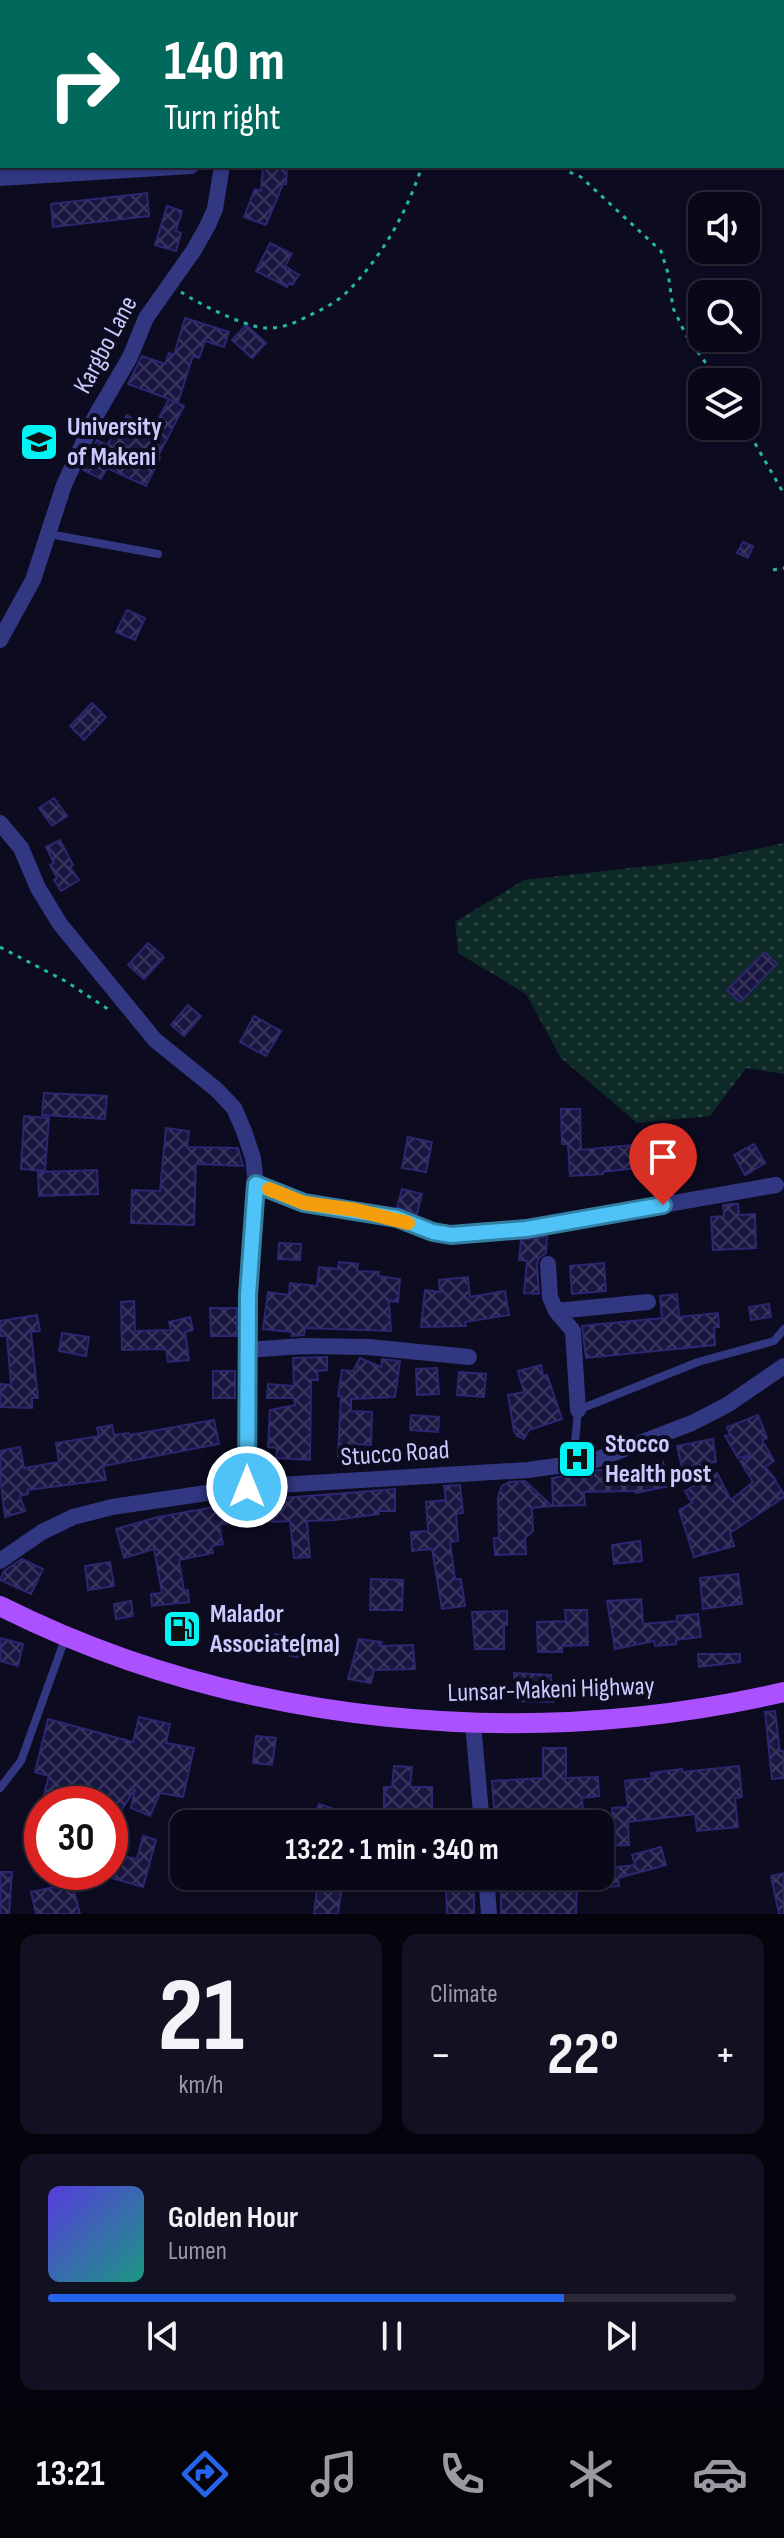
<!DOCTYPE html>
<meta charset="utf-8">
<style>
:root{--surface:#090818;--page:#121121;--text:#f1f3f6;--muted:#999aa2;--line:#292937;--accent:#2563eb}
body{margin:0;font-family:"Sofia Sans Condensed",sans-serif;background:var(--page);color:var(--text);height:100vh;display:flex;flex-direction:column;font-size:30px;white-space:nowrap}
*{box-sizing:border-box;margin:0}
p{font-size:26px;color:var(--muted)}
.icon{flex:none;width:44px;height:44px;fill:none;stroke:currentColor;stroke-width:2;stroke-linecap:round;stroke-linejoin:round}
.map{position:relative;height:1914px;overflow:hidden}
.side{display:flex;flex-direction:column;gap:20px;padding:20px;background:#05040d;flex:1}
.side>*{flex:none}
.guide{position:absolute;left:0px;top:0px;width:784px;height:168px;box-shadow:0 2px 6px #0004,0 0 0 2px var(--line);background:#00695c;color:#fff;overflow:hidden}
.controls{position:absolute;left:688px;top:192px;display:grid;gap:16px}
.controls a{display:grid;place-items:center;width:72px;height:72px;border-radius:16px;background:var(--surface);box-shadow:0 2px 6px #0004,0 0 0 2px var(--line);font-size:40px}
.speed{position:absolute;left:24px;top:1786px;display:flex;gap:16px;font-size:40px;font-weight:700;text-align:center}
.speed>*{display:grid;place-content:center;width:104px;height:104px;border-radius:50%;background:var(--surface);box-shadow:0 2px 6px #0004,0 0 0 2px var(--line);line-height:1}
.speed .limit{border:12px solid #d22;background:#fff;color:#111}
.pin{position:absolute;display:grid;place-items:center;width:68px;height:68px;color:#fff;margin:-82px -34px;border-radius:50% 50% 50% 0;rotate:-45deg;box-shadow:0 0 8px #0007}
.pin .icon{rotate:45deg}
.me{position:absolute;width:88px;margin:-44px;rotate:0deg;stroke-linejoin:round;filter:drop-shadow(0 0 6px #0008)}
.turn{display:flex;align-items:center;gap:28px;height:168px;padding:0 32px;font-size:36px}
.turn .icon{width:104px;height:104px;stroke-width:2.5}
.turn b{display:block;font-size:56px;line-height:68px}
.big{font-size:60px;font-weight:700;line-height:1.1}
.side .tile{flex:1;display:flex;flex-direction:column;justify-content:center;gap:12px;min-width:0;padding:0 28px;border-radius:16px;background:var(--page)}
.side .dial{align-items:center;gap:0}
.dial b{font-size:104px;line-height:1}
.song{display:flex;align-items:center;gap:24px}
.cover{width:96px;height:96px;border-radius:12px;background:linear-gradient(135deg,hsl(250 70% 55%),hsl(170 70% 35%))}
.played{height:8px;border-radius:4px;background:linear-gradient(90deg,var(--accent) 75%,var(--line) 75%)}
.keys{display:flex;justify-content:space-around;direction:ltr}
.heat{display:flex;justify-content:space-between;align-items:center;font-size:44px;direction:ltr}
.side .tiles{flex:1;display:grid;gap:20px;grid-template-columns:1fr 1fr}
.tile:last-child{grid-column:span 2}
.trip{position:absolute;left:170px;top:1810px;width:444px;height:80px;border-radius:16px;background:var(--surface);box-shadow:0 2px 6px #0004,0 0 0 2px var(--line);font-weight:700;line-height:80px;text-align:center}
.menu{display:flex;height:128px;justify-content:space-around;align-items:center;background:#04030a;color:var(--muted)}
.menu .icon{width:56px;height:56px}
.menu .current{color:var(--accent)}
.menu b{font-size:36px;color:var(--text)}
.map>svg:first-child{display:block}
</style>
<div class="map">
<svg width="784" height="1914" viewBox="0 0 784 1914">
<defs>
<pattern id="grass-dots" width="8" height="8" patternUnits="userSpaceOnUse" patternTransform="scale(2)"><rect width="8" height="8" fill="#0e2a26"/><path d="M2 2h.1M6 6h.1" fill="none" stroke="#304847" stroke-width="1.8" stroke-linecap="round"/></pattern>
<pattern id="building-cross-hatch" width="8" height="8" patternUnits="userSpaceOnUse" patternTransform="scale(2)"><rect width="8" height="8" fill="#1a1642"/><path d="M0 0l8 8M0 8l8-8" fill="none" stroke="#3a375e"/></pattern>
</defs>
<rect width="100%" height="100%" fill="#0c0b20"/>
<path fill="url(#grass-dots)" d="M784,843V1074L746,1068L710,1116L637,1123L561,1058L526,994L458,953L455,922L524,880L710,859Z"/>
<path fill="url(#building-cross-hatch)" stroke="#2d2670" stroke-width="2" d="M263,166H287L286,184H283L266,225L244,217L255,189L261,191Z
M147,193L149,216L53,227L51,204Z
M167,206L182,211L176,231L181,233L176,251L155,245Z
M270,243L292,254L285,266L299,275L292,285L289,283L287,287L256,271Z
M185,318L229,332L224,347L205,341L199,358L193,356L178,402L171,400L184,406L158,456L160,458L146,486L107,468L101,479L83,470L97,440L107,445L127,415L152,431L169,399L128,384L142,356L165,364L169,353L174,355Z
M246,325L266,343L252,358L232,340Z
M743,542L753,546L748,558L737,553Z
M127,610L145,618L135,640L116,632Z
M92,703L106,717L84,740L70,726Z
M54,798L67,816L52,826L39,808Z
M60,840L73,865L70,867L79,880L61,891L54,880L57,878L50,865L54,863L46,847Z
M148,943L164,957L144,979L128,965Z
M765,952L777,964L740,1002L727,990Z
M188,1005L201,1016L184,1036L171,1025Z
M254,1016L281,1031L266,1056L240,1042Z
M44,1093L107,1096L105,1119L42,1115Z
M561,1109H580L581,1150L642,1144L644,1167L603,1172V1174L570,1176L568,1144H562Z
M24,1116L49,1118L45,1171L21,1169Z
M166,1128L189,1131L187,1147L238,1148L243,1166L196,1164L194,1225L131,1223L132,1190L160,1191Z
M408,1137L432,1142L426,1172L402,1168Z
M754,1144L765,1163L745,1175L734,1155Z
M97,1170L98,1194L39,1196L38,1172Z
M402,1189L422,1194L417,1214L397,1207Z
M731,1204H738L739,1215L755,1214L756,1248L713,1250L711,1217L724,1216L723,1205Z
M547,1236L546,1253L539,1258L537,1264L539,1294L524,1293L527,1261L519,1260L521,1240Z
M279,1243L301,1244L300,1260L278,1259Z
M339,1262L358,1264L357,1271L379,1272L378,1276L400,1279L398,1302L389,1301L391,1331L305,1328L304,1335L292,1336V1332L263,1329L268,1292L289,1295L290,1283L317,1286L319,1267L338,1269Z
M604,1263L606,1291L572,1294L570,1266Z
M468,1277L470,1297L505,1291L509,1315L465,1322L466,1326L421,1327L425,1290L440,1292L439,1280Z
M677,1294L679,1317L718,1313L719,1327H714L715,1345L586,1358L582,1326L662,1318L660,1296Z
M134,1301L135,1331L171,1330L169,1322L190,1317L193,1330L185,1332L189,1360L168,1362L166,1349L122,1350L121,1302Z
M769,1304L771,1317L751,1320L749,1307Z
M210,1308H237V1336H211Z
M37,1315L40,1331L31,1332L38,1398H32V1408L0,1407V1384L11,1385L7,1336H0V1321Z
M62,1333L89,1337L86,1356L59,1351Z
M327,1357V1370L317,1371L318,1380H311L310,1460L276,1458L277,1448L268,1447L270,1410L295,1405L294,1398H267L268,1384L294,1386L293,1358Z
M360,1358L381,1367L382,1359L400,1361L395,1397L351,1399V1411L372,1412L371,1445L350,1444V1456H338L341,1396H338L342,1370L353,1371Z
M541,1365L543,1376L547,1375L562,1419L529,1430L524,1439L517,1436L514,1431L508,1395L524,1392L518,1371Z
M437,1368L439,1394L417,1395L416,1369Z
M213,1371H235V1398H213Z
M459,1372L486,1374L484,1397L457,1395Z
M411,1415L439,1417L438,1432L410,1430Z
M758,1415L767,1438L762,1440L774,1461L765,1467L776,1480L775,1481L784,1494V1497L730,1533L734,1546L694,1557L679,1510L692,1503L685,1491L717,1473L731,1500L753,1482L740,1461L752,1455L738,1458L725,1436L730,1435L727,1427Z
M214,1420L219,1444L103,1466L106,1480L28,1490V1494L20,1496L25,1511L5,1517L0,1476V1451L20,1447L24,1468L59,1462L56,1443L99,1436L97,1428L112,1425L114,1435L129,1433L130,1435Z
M713,1439L716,1462L682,1468L677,1446Z
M663,1462L669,1486L636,1493V1491L584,1492L585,1505L553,1506L552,1478L599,1470H628Z
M525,1481L552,1506L532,1508L533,1531L525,1538L526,1554L495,1555L494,1538H499L498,1497L502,1486L509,1482Z
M460,1485L463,1513L456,1514L458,1541L450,1542L455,1579H461L465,1606L442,1609L432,1549L412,1551L411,1532L428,1531L426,1502L446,1500L444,1486Z
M395,1489V1511H378L379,1514L335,1520L307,1521L310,1557L294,1558L290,1521L272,1522L271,1499Z
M226,1505L230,1523L219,1525L223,1544L212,1546L213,1553L179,1560L184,1591L188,1590L189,1602L152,1606L151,1594L162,1593L154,1549L124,1558L116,1529L158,1517Z
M640,1541L642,1561L614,1564L612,1545Z
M22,1559L43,1569L31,1594L0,1580L4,1571Z
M110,1562L114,1586L88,1590L85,1566Z
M738,1574L742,1604L703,1609L700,1578Z
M371,1579L403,1580L402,1610H370Z
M641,1599L643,1624L677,1621V1616L698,1614L701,1637L676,1640V1644L655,1646L654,1641L615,1649L607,1601Z
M131,1601L133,1616L116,1619L114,1604Z
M565,1610H587L588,1645L562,1646V1652H538L537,1622L566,1621Z
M507,1611V1625H504V1649H475L472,1612Z
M275,1634L302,1638L298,1657L272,1652Z
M0,1638L23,1644L18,1666L0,1661Z
M359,1639L382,1642L380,1646L413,1645L415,1669L374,1670L371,1683L348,1679Z
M698,1654H740V1662L699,1667Z
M514,1673L551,1675L553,1702L515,1701Z
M775,1711L780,1751H784V1778L772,1779L765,1712Z
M139,1717L170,1724L166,1743L194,1748L183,1797L160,1793L150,1816L131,1808L135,1789L110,1828V1804H86L91,1796L59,1789L57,1797L44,1794L49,1776L35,1772L48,1719L133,1742Z
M256,1736L276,1738L272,1765L253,1763Z
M543,1748H566V1778L598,1777L599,1796L582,1798L584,1824H495L492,1781L543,1778Z
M394,1766L412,1767L410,1787H432V1813H384V1787H392Z
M739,1766L742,1797L735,1798L738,1827L697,1831L695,1814L628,1822L629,1845L600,1846V1830H613L612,1808L628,1807L625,1781L652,1778L651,1773L682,1769V1772Z
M319,1804L334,1809L333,1811L367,1821L366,1824H312Z
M143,1836L156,1840L143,1887L112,1878L118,1855L137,1859Z
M661,1847L666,1865L618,1878L619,1886L594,1889L593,1876H600V1869L635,1865L632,1855Z
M0,1872H12L9,1914H0Z
M784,1873V1914H779L771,1876Z
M272,1876H315L311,1890L271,1881Z
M501,1880L577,1884L576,1914H501Z
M72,1883L80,1914H36L31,1892Z
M474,1888V1914H447L446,1889Z
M317,1889L341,1892L338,1914H314Z"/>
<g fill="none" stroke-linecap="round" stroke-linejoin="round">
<path stroke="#24b8a0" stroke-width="3" stroke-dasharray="4 6" stroke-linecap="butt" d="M0,33H2
M562,166L565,170L581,177L661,251L668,273L673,308L686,335L719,382
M181,292C199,304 243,326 265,328C279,329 293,324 306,317C319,311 336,303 347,292C382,257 407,212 422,166
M745,426L784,494
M773,570L784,568
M0,947L67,982L111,1011"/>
<path stroke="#323782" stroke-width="8" d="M49,534L158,554
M573,1465L578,1410L698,1362L774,1341L784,1329
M0,1788L21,1761L66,1636"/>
<path stroke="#323782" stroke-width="16" d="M0,178L191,166
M0,640L33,580L64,485L95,417L130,357L146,318L194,250L208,225L215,209L222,166
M0,823L21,848L38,888L60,924L155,1040L217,1090L234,1108L244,1131L253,1158L256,1184L248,1295L247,1487
M256,1184L304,1203L397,1218L433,1232L451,1235L526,1229L776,1185
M548,1264L550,1297L556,1311L573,1331L578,1410
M556,1311L648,1302
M248,1350L303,1346L368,1347L469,1357
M0,1561L42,1532L73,1517L112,1507L247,1487L528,1470L593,1461L692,1423L727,1405L784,1366
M473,1724L482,1824
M486,1876L489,1914"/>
<path stroke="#ac51ff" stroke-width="20" d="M0,1606C239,1726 525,1752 784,1692"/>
</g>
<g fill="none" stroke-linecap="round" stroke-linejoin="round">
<g stroke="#337fa1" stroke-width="20">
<path id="route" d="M247,1487L248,1295L256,1184L304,1203L397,1218L433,1232L451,1235L526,1229L663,1205"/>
</g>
<use href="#route" stroke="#4fc3f7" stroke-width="14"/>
<path stroke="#f59e0b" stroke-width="14" d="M269,1189L304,1203L356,1210L408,1223"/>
</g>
<defs>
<g id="university-square" transform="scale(2)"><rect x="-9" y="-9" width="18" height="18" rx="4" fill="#00f5f4" stroke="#0c0b20"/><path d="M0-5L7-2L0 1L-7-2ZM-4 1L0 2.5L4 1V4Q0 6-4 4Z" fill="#111"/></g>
<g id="hospital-square" transform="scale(2)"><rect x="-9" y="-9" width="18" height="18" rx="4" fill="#00f5f4" stroke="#0c0b20"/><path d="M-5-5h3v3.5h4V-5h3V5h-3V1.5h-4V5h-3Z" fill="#111"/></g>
<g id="fuel-square" transform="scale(2)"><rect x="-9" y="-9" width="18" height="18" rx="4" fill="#00f5f4" stroke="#0c0b20"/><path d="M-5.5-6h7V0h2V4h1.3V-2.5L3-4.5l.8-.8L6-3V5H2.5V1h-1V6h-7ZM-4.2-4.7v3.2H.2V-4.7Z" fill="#111"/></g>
</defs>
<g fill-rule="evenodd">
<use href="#university-square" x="39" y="442"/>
<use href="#hospital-square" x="577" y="1459"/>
<use href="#fuel-square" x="182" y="1629"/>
</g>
<g text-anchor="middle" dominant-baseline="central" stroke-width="8" stroke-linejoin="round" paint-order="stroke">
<g font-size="26" fill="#cacaff" stroke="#0c0b20">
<text transform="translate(106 345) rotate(-62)">Kargbo Lane</text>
<text transform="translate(395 1454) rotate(-4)">Stucco Road</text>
<text transform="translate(551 1690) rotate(-2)">Lunsar-Makeni Highway</text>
</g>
<g font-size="26" font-weight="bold" fill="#cacaff" stroke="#0c0b20" text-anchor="start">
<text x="67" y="427">University<tspan x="67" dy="30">of Makeni</tspan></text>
<text x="605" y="1444">Stocco<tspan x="605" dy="30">Health post</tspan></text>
<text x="210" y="1614">Malador<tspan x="210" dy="30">Associate(ma)</tspan></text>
</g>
</g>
</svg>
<div class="controls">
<a><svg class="icon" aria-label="sound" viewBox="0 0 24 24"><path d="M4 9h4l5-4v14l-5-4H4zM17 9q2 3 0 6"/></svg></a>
<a><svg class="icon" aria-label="search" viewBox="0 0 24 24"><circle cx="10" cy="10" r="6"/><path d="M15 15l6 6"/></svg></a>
<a><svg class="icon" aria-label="layers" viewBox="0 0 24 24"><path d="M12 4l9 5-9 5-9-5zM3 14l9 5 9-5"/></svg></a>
</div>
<div class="speed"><div class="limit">30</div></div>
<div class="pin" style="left:663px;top:1205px;background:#d93025"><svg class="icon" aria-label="arrive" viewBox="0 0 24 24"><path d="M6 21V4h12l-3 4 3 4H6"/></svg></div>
<svg class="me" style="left:247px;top:1487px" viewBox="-20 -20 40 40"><circle r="17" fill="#4fc3f7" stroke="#fff" stroke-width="3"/><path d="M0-11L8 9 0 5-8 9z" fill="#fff"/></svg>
<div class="trip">13:22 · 1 min · 340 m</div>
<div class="guide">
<div class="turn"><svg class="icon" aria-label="right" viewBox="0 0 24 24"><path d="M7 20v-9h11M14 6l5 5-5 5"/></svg><div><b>140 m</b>Turn right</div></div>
</div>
</div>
<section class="side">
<div class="tiles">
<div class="tile dial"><b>21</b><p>km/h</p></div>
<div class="tile"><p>Climate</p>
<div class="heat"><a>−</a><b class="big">22°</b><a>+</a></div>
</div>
<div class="tile">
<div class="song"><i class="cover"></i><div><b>Golden Hour</b><p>Lumen</p></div></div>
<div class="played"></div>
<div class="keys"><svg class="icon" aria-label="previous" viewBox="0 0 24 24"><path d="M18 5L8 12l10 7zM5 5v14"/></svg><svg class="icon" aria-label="pause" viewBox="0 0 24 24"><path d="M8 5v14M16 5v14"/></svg><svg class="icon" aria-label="next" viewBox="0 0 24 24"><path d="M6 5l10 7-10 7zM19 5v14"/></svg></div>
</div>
</div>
</section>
<nav class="menu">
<b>13:21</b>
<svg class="icon current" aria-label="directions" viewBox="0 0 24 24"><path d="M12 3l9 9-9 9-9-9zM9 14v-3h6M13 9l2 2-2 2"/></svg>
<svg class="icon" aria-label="music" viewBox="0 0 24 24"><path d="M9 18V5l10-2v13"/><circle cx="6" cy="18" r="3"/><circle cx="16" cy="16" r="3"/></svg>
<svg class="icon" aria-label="phone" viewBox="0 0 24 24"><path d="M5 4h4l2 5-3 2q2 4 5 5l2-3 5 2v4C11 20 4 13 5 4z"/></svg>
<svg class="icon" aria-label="climate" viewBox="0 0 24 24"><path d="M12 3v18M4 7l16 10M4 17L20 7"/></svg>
<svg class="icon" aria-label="car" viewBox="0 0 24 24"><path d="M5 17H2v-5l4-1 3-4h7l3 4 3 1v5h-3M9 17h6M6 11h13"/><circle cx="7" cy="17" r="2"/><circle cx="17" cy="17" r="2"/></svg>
</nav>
